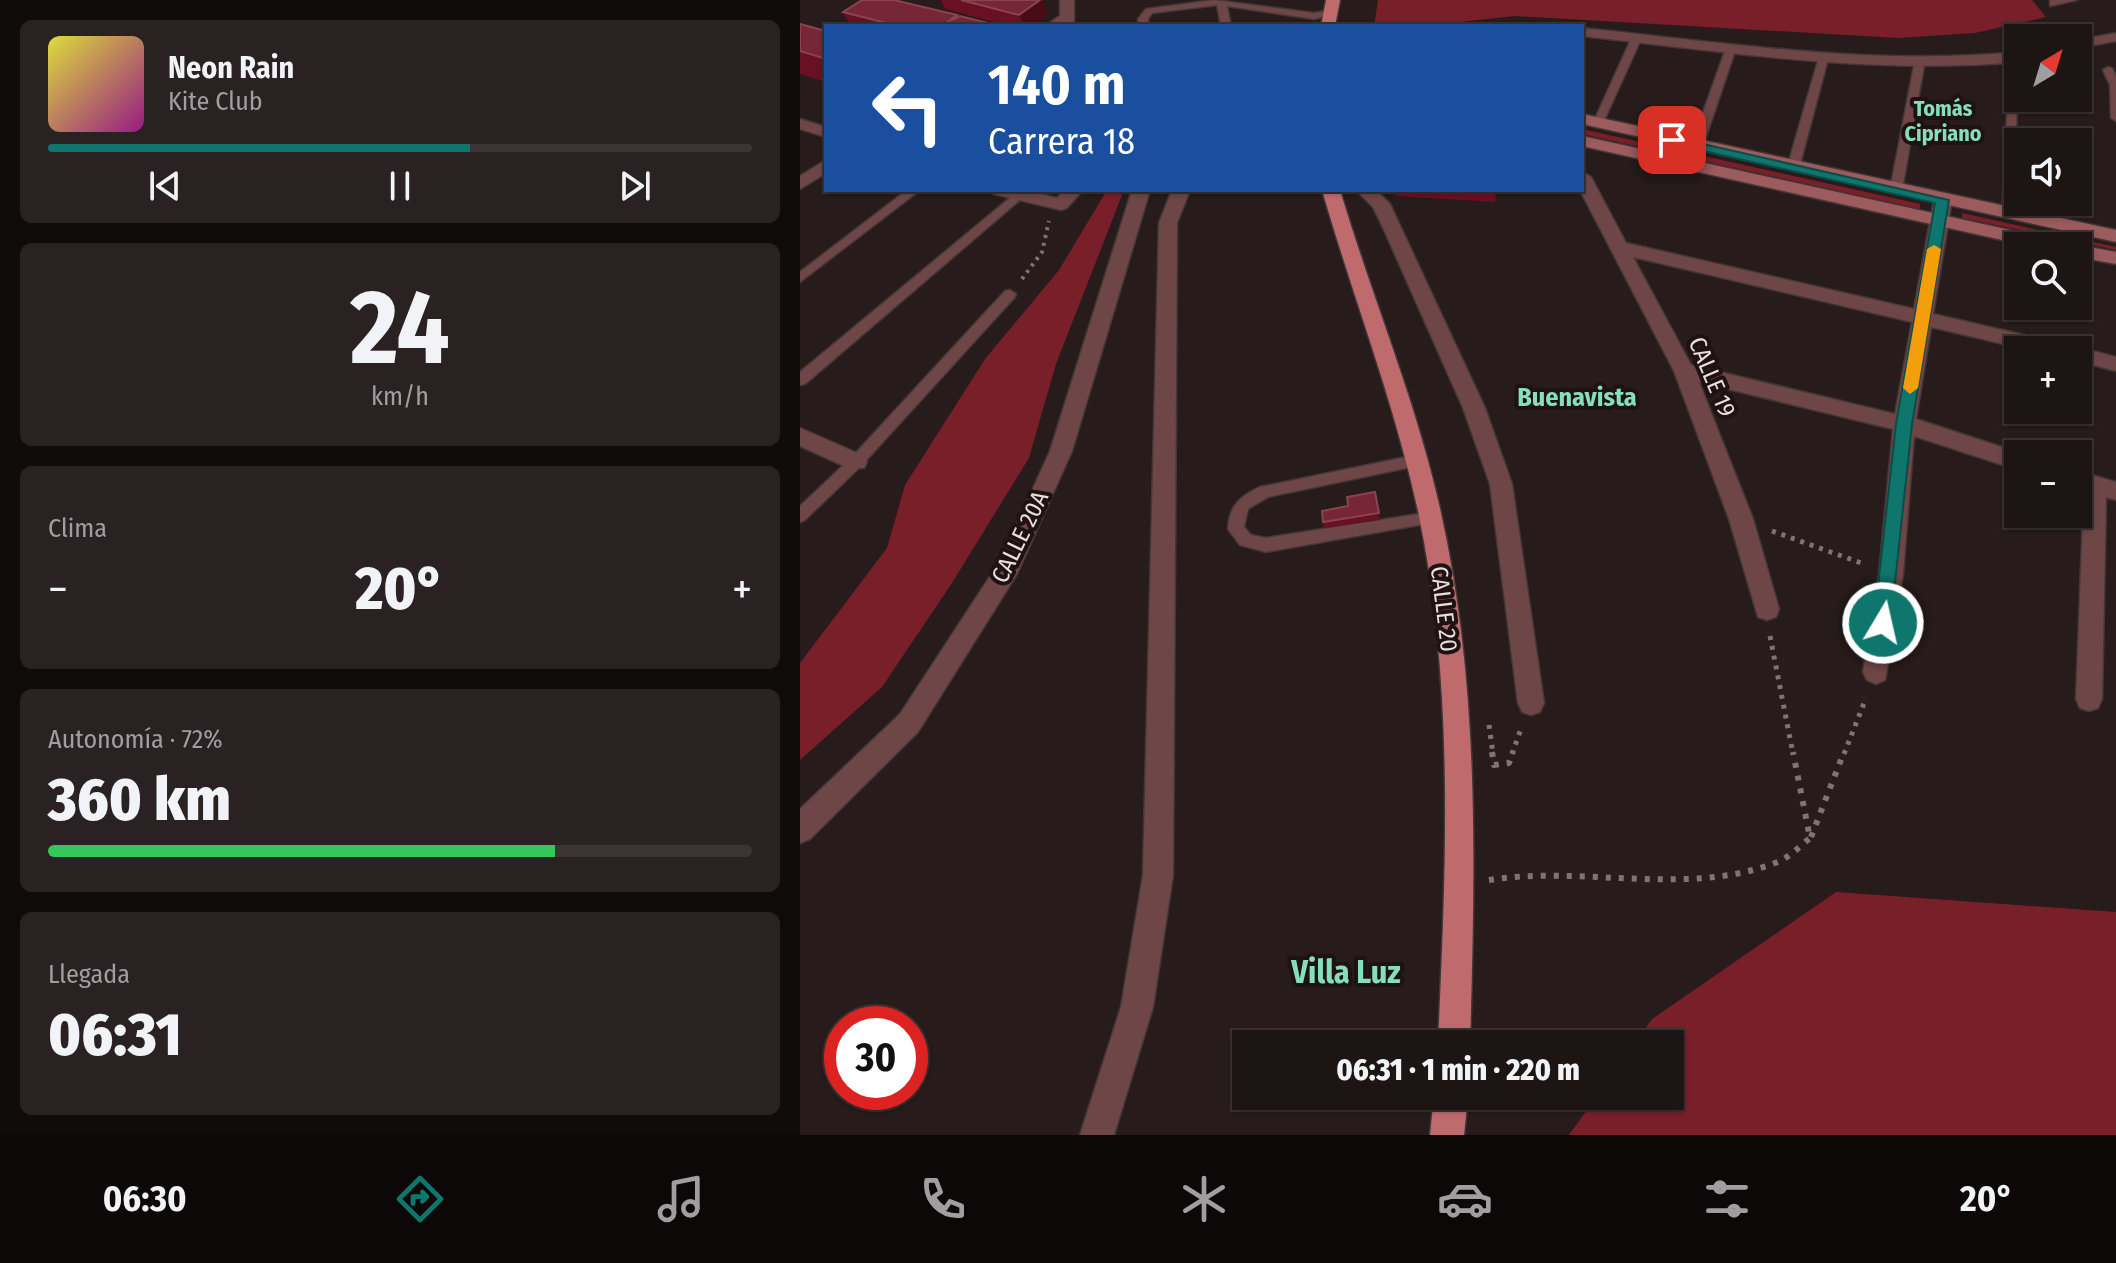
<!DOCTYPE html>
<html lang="es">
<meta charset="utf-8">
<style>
:root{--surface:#1d1414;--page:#2a2122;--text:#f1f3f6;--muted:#a09ea0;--line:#3b3334;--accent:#0f766e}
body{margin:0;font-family:"Fira Sans Condensed",sans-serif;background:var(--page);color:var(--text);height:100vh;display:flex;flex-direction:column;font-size:30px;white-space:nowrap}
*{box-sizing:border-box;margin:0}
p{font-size:26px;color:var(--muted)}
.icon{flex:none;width:44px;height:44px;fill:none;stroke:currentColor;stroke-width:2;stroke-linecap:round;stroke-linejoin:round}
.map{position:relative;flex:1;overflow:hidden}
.sheet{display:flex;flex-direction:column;gap:20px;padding:20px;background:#100b0b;width:800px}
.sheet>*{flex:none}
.banner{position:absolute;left:24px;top:24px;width:760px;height:168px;border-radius:0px;box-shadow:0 2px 6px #0004,0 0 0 2px var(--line);background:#1a4fa0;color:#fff;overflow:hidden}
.needle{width:52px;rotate:38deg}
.buttons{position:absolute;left:1204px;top:24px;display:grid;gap:16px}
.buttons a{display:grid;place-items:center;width:88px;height:88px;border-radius:0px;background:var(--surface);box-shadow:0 2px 6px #0004,0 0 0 2px var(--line);font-size:40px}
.speed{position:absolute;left:24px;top:1006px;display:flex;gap:16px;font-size:40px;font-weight:700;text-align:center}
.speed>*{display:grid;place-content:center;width:104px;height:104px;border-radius:50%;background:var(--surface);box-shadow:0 2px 6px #0004,0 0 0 2px var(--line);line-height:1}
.speed .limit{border:12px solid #d22;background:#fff;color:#111}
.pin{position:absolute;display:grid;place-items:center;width:68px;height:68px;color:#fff;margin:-34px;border-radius:16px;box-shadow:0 4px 12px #0006}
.me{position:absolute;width:88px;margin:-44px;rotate:9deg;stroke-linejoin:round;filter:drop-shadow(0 0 6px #0008)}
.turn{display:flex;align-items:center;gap:28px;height:168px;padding:0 32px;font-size:36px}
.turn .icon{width:104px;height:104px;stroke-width:2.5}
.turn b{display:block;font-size:56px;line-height:68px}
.big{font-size:60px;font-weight:800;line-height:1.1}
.sheet .card{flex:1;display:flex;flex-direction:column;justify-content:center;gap:12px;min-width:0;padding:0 28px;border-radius:12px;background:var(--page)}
.sheet .dial{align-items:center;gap:0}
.dial b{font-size:104px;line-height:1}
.song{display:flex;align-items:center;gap:24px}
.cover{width:96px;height:96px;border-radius:12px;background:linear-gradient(135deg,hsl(60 70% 55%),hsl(310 70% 35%))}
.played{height:8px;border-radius:4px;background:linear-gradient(90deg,var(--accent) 60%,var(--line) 60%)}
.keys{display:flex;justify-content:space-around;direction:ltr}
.heat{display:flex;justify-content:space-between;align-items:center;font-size:44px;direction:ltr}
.charge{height:12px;border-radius:6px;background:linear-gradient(90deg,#34c759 72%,var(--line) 0)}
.trip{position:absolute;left:432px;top:1030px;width:452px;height:80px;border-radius:0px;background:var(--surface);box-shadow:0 2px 6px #0004,0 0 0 2px var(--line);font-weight:800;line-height:80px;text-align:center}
.dock{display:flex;height:128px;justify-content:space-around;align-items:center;background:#0c0808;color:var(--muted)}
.dock .icon{width:56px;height:56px}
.dock .selected{color:var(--accent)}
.dock b{font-size:36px;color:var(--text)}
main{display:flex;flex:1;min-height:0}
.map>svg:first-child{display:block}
</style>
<main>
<section class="sheet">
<div class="card">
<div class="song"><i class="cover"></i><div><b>Neon Rain</b><p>Kite Club</p></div></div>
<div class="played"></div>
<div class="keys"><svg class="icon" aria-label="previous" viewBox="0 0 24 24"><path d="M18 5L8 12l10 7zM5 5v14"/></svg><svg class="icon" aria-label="pause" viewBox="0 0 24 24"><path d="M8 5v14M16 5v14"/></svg><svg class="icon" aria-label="next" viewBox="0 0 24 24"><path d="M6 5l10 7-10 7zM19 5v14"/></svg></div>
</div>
<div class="card dial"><b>24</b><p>km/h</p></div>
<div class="card"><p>Clima</p>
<div class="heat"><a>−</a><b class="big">20°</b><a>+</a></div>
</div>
<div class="card"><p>Autonomía · 72%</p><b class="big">360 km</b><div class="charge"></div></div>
<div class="card"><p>Llegada</p><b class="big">06:31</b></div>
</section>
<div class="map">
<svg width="1316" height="1135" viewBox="0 0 1316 1135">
<rect width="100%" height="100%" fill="#271b1b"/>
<path fill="#781f2a" d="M578,0H1232L1246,17L1175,33L1098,38L715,16L624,26H574Z
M782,129L1120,204V209L782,134Z
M307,190H324L256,364L229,458L152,583L82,687L0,760V663L87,548L105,485L185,359L259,270Z
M1162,213L1316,247V250L1162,218Z
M1036,892L1316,912V1135H769L797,1096H870V1044H834L852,1019Z"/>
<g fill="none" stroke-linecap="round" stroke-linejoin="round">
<g stroke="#423636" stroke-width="3">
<path id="service" d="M414,0L514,13L530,10L535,13L514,19L427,6L431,26H421L417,5L352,13L348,19L349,26H339L338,19L346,9Z
M261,15L269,17L257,26H245Z
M837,34L842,37L803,123L794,125L793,123L832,37Z
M931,45L936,48L903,146L893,148L891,146L926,48Z
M1215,54L1218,55L1214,214L1208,218L1202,214L1210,57Z
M1019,57L1028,59L999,168L993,171L987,168Z
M1120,57L1125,60L1102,190L1096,194L1090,190L1115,60Z
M1308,67L1312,68L1316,76V121L1311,118L1310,85L1303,70Z
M107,190H120L0,282V272Z
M217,192L221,193V199L5,384L0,385V372Z
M210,290L216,294L215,297L61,466L5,520L0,522V506L51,458L205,291Z
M616,455L623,461L621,465L468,497L448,509L444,527L451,535L466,538L631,512L636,514L639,518L636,522L466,552L440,545L428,529C429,506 440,496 460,487Z"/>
</g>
<g stroke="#423636" stroke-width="3">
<path id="minor" d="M260,0H274V26H260Z
M1250,0H1277L1250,6Z
M782,28C928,43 1071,66 1218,52V62C1071,75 928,52 782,36Z
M1316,33V41L1278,48V40Z
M0,119L26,127V137L0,129Z
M26,160V173L0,189V176Z
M782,172L791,177L826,243L1114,309L1134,200L1137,196H1149L1152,200L1133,314L1267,345L1270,350H1229L1131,327L1116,419L1223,454H1218V470L1114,436L1103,574L1085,680L1076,684L1067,680L1063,672L1079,574L1093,429L899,382L953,519L979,609L976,617L967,620L958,617L929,519L874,371L780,190ZM833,257L1112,322L1095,414L891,365Z
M191,190H224L257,198L264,190H283L267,208L261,210L194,194Z
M332,190H350L272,451L217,574L118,732L10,839L0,843V809L100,714L200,561L250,451Z
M372,190H390L377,223L373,875L353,1007L314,1135H280L321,1007L343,875L359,223Z
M556,190H576L590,204L685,408L712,484L744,703L740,712L731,715L722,712L718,703L690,484L663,408L585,232L573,207Z
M1278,347L1316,357V371L1278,361V350H1270Z
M0,428L64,456L67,462L64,468H48L0,446Z
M1278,471L1316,482V500L1306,497L1302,699L1298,708L1289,711L1280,708L1276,699L1284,491L1278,489Z"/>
</g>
<g stroke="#423636" stroke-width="3">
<path id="secondary" d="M782,114L1316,230V242L782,124Z
M782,136L1256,240L1265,246H1229L782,146Z
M1278,245L1316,252V264L1278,257V246H1274Z"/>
</g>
<g stroke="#423636" stroke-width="3">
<path id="primary" d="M526,0H540L535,26H521Z
M522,190H540C572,298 617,403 641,513C680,688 675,867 670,1044H638C646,867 655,685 618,511C594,401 553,297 522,190Z
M634,1096H668L664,1135H630Z"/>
</g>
<path stroke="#7f7474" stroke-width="4" stroke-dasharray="3 5" stroke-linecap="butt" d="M222,279L242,252L249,221"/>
<path stroke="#7f7474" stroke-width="5" stroke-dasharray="4 6" stroke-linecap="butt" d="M972,531L1064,564
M970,636L993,754
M689,725L693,754
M712,754L722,726
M1044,754L1066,698"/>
<path stroke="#7f7474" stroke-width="6" stroke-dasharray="5 8" stroke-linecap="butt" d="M692,752L694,765L709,763L713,752
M1011,837L1044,752
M689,880C782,865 885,897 975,863C989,858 999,847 1010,838L993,752"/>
<use href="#service" fill="#6f4647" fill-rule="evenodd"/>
<use href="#minor" fill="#6f4647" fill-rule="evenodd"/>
<use href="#secondary" fill="#9c5b5d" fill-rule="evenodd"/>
<use href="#primary" fill="#bf6b6e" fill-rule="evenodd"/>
</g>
<path fill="#6a1023" d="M141,0H242L247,14L231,26H209L145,9Z
M43,12L200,26H51Z
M0,24L26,31V82L0,74Z
M595,190H696L695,202L596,196Z
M575,492L580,520L524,528L523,522Z"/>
<path fill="#490b17" d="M240,0H242L247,14L231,26H224L219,15Z"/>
<path fill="#772637" stroke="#894351" stroke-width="2" d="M62,0H94L157,15L147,22L160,16L200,26H98L43,12Z
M161,0H240L219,15Z
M0,24L26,31V59L0,51Z
M616,190H654V192Z
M575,492L579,513L523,522L522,511L548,506L547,497Z"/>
<path fill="#0f766e" stroke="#0a4d48" stroke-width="2" d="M872,137L1149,200L1112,424L1090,629L1083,632L1074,623L1096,424L1135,203L868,143V138Z"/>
<path fill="#f59e0b" d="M1134,245L1141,249L1118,388L1110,394L1103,388L1127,249Z"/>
<g text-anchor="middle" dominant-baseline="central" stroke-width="8" stroke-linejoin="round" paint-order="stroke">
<g font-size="22" font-weight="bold" fill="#85dfbd" stroke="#1e1212">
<text x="1143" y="108">Tomás<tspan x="1143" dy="25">Cipriano</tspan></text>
</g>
<g font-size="24" fill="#e8dfde" stroke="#1e1212">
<text transform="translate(912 377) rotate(67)">CALLE 19</text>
<text transform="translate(220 537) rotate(-64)">CALLE 20A</text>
<text transform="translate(644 609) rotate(83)">CALLE 20</text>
</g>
<g font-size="26" font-weight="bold" fill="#85dfbd" stroke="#1e1212">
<text x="777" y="397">Buenavista</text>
</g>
<g font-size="32" font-weight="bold" fill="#85dfbd" stroke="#1e1212">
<text x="546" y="972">Villa Luz</text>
</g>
</g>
</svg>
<div class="buttons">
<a><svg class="needle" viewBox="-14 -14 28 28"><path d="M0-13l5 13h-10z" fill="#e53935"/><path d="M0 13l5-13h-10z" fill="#a09ea0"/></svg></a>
<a><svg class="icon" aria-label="sound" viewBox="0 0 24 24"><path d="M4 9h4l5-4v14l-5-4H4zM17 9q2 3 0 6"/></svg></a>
<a><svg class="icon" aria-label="search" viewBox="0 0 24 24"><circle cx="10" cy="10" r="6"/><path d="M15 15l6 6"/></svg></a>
<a>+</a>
<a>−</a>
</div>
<div class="speed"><div class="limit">30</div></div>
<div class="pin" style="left:872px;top:140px;background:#d93025"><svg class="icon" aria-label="arrive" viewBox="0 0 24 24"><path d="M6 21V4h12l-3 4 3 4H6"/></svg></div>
<svg class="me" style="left:1083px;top:623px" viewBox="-20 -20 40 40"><circle r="17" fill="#0f766e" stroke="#fff" stroke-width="3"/><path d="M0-11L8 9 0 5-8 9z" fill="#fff"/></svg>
<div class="trip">06:31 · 1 min · 220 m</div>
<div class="banner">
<div class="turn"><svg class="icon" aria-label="left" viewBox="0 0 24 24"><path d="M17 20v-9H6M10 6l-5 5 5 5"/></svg><div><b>140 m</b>Carrera 18</div></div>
</div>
</div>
</main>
<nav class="dock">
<b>06:30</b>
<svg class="icon selected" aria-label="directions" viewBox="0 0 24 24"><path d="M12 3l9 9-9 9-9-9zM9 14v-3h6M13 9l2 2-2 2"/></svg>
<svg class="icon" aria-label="music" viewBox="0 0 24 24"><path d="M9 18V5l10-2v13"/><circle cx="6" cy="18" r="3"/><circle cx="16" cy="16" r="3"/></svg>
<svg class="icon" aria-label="phone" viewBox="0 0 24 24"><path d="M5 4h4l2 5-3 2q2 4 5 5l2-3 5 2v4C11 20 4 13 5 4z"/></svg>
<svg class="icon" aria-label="climate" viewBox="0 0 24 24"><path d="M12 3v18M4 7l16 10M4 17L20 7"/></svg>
<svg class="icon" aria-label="car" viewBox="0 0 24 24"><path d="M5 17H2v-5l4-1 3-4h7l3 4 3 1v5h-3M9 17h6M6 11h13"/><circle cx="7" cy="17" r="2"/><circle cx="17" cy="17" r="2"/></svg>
<svg class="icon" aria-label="filters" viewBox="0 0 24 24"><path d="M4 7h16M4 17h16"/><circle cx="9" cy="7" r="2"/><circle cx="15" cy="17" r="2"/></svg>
<b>20°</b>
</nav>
